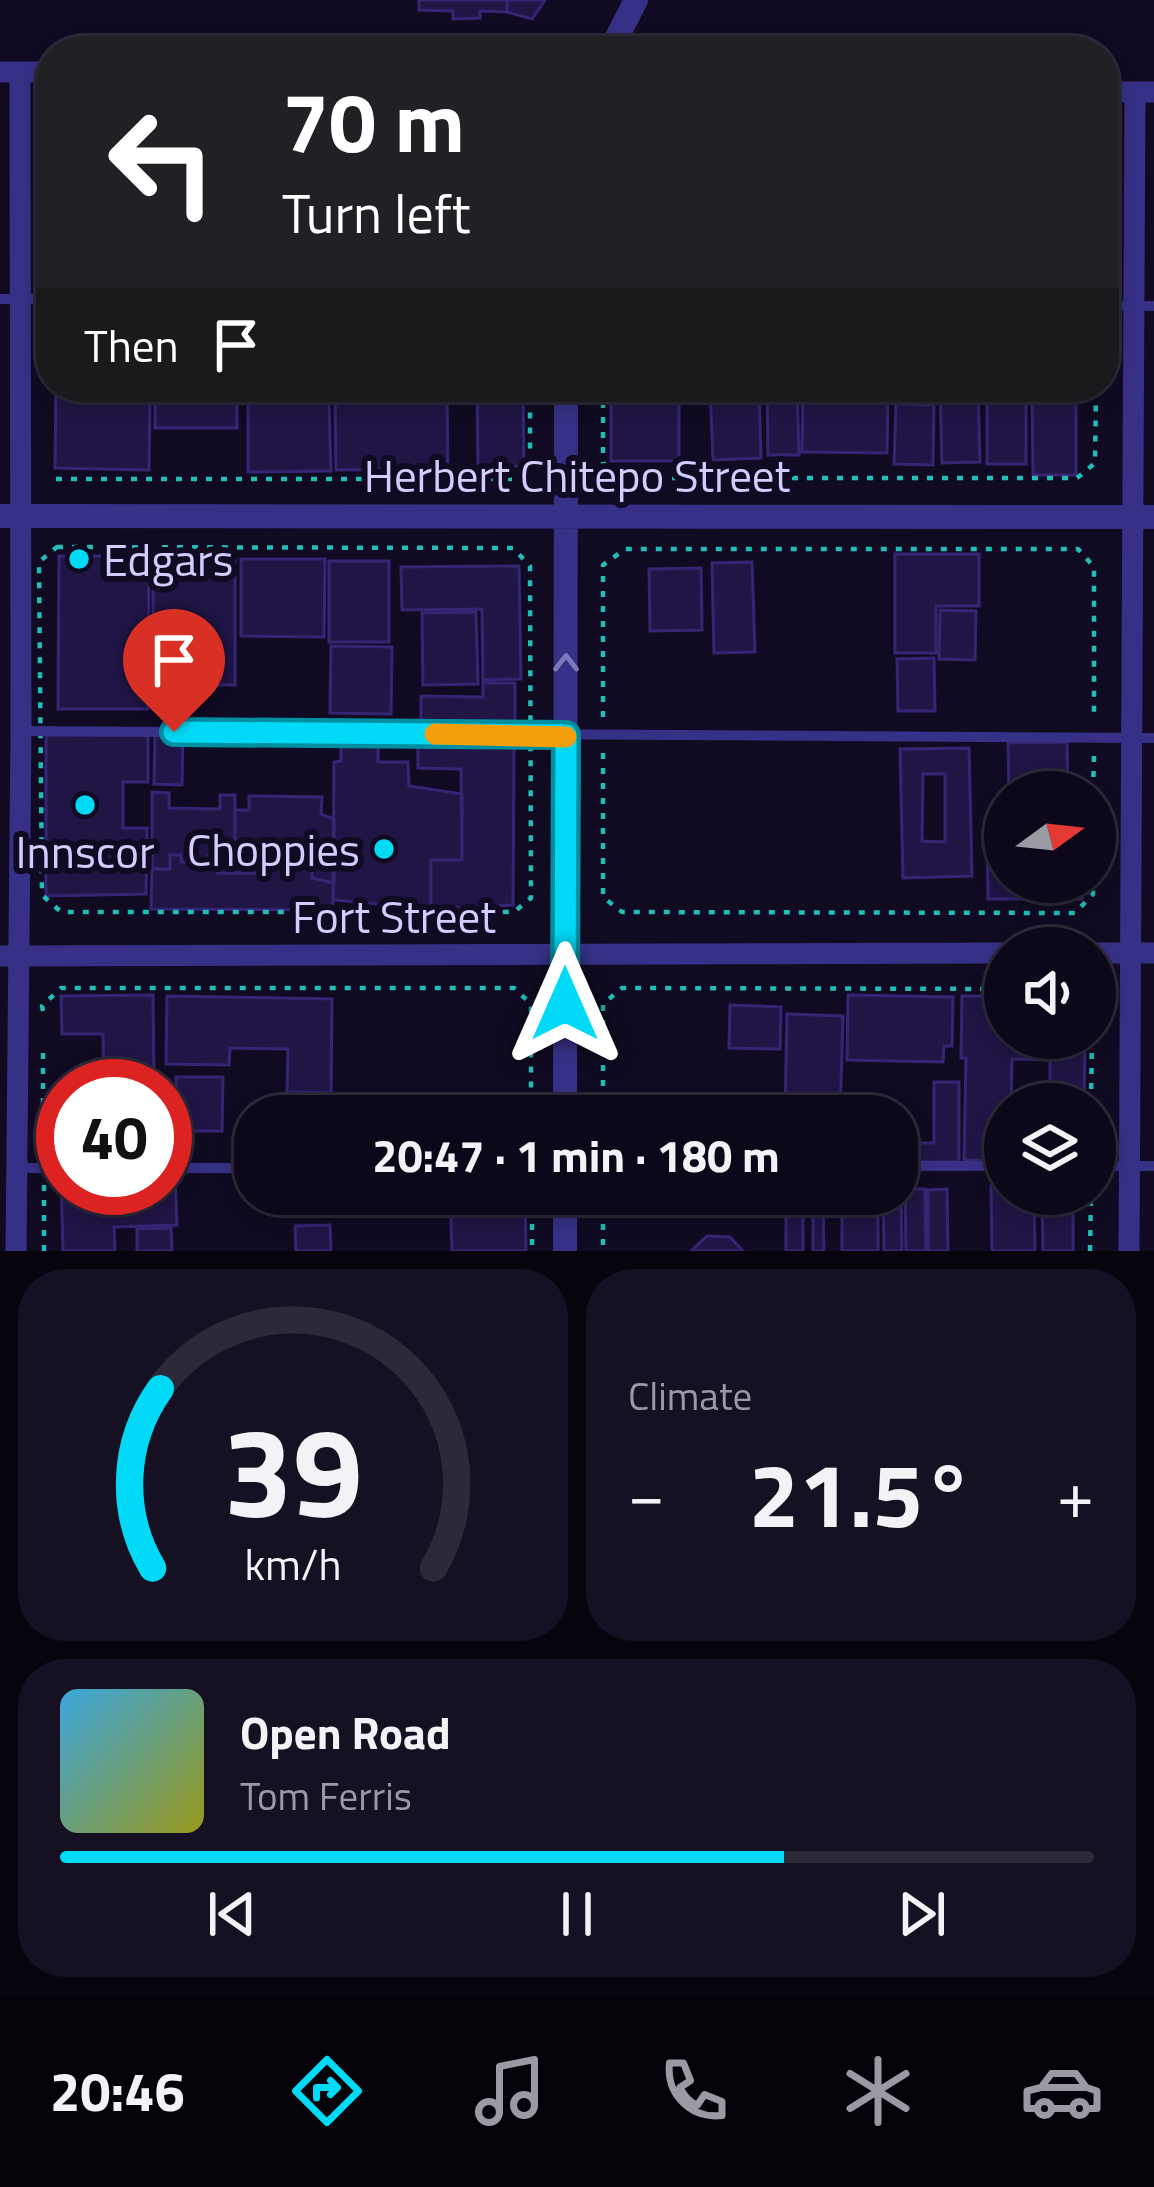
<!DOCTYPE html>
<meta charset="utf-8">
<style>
:root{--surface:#0c081a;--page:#151123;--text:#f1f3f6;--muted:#9a9aa2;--line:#2c2939;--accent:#00daf7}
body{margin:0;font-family:"Titillium Web",sans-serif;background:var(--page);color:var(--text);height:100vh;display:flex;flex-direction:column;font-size:45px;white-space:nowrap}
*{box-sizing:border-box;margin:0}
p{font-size:39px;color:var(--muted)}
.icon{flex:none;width:66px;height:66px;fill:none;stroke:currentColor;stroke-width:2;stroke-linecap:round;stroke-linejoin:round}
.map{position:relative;height:1251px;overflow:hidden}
.details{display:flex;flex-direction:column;gap:18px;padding:18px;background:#07040e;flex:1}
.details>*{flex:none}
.guide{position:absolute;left:36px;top:36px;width:1083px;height:366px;border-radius:48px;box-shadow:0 6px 18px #0003,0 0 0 3px var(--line);background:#202124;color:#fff;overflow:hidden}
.needle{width:78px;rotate:75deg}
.buttons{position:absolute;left:984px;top:771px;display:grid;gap:24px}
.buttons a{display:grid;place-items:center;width:132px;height:132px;border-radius:50%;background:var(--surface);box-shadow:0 6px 18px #0003,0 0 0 3px var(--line);font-size:60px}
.speed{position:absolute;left:36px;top:1059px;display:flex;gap:24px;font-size:60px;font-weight:700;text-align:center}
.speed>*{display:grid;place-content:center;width:156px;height:156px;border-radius:50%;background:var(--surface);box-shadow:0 6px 18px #0003,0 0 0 3px var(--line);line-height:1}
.speed .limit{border:18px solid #d22;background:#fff;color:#111}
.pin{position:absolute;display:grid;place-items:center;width:102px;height:102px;color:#fff;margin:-123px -51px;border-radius:50% 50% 50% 0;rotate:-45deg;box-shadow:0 0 12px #0007}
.pin .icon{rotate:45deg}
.me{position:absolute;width:132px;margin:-66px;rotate:0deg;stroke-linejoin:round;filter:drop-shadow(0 0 9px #0008)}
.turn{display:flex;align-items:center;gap:42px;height:252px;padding:0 48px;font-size:54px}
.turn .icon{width:156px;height:156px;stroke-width:2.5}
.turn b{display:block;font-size:84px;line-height:102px}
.then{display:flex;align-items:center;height:114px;padding:0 48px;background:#0003;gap:24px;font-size:45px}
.big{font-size:90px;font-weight:700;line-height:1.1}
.details .card{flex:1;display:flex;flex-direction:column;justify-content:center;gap:18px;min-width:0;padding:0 42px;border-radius:48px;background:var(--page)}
.details .dial{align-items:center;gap:0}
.dial svg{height:312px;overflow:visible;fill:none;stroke:var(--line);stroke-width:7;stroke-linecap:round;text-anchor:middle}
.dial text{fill:var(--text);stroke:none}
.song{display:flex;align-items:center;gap:36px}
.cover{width:144px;height:144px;border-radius:18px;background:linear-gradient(135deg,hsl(200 70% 55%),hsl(60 70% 35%))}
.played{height:12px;border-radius:6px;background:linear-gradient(90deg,var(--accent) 70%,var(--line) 70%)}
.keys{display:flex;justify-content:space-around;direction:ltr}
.heat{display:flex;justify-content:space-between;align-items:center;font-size:66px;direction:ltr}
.details .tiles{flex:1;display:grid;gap:18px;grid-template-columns:1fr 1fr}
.card:last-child{grid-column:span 2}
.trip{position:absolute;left:234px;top:1095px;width:684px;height:120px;border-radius:48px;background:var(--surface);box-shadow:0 6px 18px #0003,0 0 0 3px var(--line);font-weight:700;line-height:120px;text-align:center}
.menu{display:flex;height:192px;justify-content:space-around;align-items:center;background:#05030a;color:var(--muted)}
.menu .icon{width:84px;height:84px}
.menu .on{color:var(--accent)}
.menu b{font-size:54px;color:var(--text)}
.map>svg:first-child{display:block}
</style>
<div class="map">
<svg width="1154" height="1251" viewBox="0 0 1154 1251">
<rect width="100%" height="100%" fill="#100b22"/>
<path fill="#201545" stroke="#362574" stroke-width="3" fill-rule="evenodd" d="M419,0H507V12L480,11V18L453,19V11L419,10Z
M507,0H545L532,19L507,12Z
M56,387H120V400L150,401L149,470L55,468Z
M155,387H237V428H155Z
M339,387H420V392H339Z
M477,387H523L524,466L478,467Z
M611,387H679V461H611Z
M710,387H759L761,458L713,460Z
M767,387H797L799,455H768Z
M803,387H888L887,453L802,452Z
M940,387H978L980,462L942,463Z
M987,387H1026V464H987Z
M1032,387H1076V475H1033Z
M447,397L448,469L336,470L335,399Z
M329,401L331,471L248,472V402Z
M896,404L934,405L933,465L894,464Z
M895,554H979V606H936V653H895Z
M59,556H149L148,709H58Z
M153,558L235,559V685H153Z
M241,559H325L324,637L241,636Z
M329,561H389V642H329Z
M752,562L755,652L714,653L712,563Z
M519,566L521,679L483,680L482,609L402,610L401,567Z
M701,568L702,630L650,631L649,569Z
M940,610L976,611L975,660L939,659Z
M476,612L478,684L423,685L422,613Z
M331,646L392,647L391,714L330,713Z
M934,658L935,711H898L897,659Z
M483,683H515V731L421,730V696L483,697Z
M155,733H183L182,785L154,784Z
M46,735H148V782H123V828H147L146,894L46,896Z
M341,740H378V762H408L409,786L462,794V860H431V909L333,900L334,762L341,761Z
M1067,742L1068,792H1009L1008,743Z
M418,744L514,745L513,905L431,909V860H462L461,769L418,768Z
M969,748L972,876L903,878L900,749ZM923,774H945V842L922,841Z
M152,792L169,793V808L220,809V795H235V873H218V856H208V862H181V855H170V869H152Z
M249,796L322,797L321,814L334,819V883L312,878V855H304V862H268V853H260V873H235V810H249Z
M987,825H1005V882H1082V899H988Z
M260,853H268V862H304V855H312V878L334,883L332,910L151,909L152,869H170V855H181V862H208V856H218V873H260Z
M153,995L154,1086H104L103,1034H62L61,996Z
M848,995L953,997L952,1046H944L943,1062L847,1060Z
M167,996L332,999L331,1093L287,1092L288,1049L230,1048L229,1065L166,1064Z
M962,996H1005V1038H1085L1084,1104H1050V1060L1012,1059L1011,1104H1005V1161L964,1160L966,1058H961Z
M730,1005L781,1007L780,1049L729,1048Z
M787,1014L843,1016L840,1116H785Z
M176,1077H223L222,1131H176Z
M934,1082H959V1162H897V1143H934Z
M165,1175H175L177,1225L114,1227L115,1251H63L61,1177L63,1188H165Z
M991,1186H1005V1194H1034L1035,1251H992Z
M905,1189H925L926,1251H906Z
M947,1189L948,1251H928V1190Z
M897,1190H901L902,1251H884L883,1194H897Z
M450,1194H525L526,1251H452Z
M784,1194H827V1203L784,1202Z
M842,1194H878V1251H842Z
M1042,1194H1073V1251H1043Z
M813,1205H823L824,1251H813Z
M786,1207H803V1251H786Z
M330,1225L331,1251H296L295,1226Z
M171,1228L172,1251H137V1229Z
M707,1236L730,1237L743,1251H691Z"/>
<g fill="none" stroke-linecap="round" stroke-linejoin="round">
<path stroke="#21beb8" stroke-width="4.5" stroke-dasharray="6 9" stroke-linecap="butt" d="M603,387V463L623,478H1077L1095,463L1096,387
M56,479H512L530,464V387
M57,547L513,548L530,566L531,898L514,912H61L42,895L39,562Z
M603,717V565L625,549H1078L1094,567V720
M603,753V897L622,912L1075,913L1093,894V882
M1093,792L1094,756
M43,1011L42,1006L61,988H514L531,1004V1116
M43,1053V1149
M1091,1104L1092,1038
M603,1116V1004L622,988L1005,989
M44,1185V1251
M532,1194V1251
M603,1194V1251
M1090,1251L1091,1194"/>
<path stroke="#363186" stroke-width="10" d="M0,299H51
M1104,306H1154
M21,731L1154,738
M897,1166H1005
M1095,1166H1154
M18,1168H63
M165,1168H255"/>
<path stroke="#363186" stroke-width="21" d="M0,72H51
M1104,92H1154
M1095,953H1154
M0,956L1005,953
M16,1251L21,731L20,72
M1129,1251L1135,92"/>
<path stroke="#363186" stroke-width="24" d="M610,51L636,0
M0,516L1154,517
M565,1116L566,387
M565,1251V1194"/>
</g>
<defs><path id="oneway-chevron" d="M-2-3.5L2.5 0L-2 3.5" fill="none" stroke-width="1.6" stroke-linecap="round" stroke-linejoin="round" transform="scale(3)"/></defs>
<use stroke="#7d77bc" href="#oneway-chevron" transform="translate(566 663) rotate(-90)"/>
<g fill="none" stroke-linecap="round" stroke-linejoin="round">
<g stroke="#008ea1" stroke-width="30">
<path id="route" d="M174,732L566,735L565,1004"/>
</g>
<use href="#route" stroke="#00daf7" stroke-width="21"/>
<path stroke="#f59e0b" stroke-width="21" d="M435,734L566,737"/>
</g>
<g fill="#00daf7" stroke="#100b22" stroke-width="4.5">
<circle cx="79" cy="559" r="12"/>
<circle cx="85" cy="805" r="12"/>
<circle cx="384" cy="849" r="12"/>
</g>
<g text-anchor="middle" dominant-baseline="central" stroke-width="12" stroke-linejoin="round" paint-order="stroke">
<g font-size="45" fill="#d3ccff" stroke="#100b22">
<text x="577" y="475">Herbert Chitepo Street</text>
<text x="394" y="916">Fort Street</text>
</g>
<g font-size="45" fill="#d3ccff" stroke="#100b22" text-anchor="start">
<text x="103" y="559">Edgars</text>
<text x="360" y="849" text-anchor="end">Choppies</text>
<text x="85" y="851" text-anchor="middle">Innscor</text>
</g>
</g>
</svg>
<div class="buttons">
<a><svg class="needle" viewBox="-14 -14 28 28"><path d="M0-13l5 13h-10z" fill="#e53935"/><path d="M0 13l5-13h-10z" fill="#9a9aa2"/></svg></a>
<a><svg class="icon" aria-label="sound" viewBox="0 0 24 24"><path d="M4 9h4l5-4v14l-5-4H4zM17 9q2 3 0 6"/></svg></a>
<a><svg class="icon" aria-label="layers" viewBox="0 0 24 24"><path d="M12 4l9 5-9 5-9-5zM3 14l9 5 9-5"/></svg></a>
</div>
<div class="speed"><div class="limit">40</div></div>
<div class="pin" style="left:174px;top:732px;background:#d93025"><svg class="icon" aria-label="arrive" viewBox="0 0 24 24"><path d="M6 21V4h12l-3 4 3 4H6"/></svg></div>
<svg class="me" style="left:565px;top:1004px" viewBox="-20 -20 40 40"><path d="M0-17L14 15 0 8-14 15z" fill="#00daf7" stroke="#fff" stroke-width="4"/></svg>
<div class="trip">20:47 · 1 min · 180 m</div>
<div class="guide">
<div class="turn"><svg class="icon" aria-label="left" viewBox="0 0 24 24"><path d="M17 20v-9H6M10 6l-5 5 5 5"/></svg><div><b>70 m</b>Turn left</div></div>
<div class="then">Then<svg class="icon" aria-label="arrive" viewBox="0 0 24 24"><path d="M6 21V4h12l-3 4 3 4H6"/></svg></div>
</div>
</div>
<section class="details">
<div class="tiles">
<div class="card dial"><svg viewBox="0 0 100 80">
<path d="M14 69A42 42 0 1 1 86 69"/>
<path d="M14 69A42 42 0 0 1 16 23" stroke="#00daf7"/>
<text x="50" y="56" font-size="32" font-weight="700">39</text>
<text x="50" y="72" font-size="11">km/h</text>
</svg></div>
<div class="card"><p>Climate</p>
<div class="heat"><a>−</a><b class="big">21.5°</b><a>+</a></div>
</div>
<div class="card">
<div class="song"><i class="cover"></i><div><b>Open Road</b><p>Tom Ferris</p></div></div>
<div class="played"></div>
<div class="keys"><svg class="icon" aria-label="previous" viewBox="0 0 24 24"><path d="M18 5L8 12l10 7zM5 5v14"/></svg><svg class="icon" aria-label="pause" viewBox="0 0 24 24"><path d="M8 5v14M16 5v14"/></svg><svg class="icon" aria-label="next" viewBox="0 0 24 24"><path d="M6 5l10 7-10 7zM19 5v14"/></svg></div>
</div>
</div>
</section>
<nav class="menu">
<b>20:46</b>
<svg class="icon on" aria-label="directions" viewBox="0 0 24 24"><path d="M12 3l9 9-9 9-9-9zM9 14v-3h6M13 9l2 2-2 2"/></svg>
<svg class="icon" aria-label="music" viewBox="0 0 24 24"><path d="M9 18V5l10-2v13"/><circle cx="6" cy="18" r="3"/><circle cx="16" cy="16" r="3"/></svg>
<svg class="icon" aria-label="phone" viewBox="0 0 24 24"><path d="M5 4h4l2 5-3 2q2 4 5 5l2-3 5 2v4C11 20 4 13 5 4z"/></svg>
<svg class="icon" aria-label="climate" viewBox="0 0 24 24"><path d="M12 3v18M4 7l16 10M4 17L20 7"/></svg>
<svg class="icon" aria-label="car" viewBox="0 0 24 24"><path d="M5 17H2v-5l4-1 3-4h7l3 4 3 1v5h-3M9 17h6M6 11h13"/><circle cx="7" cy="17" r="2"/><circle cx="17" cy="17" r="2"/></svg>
</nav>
